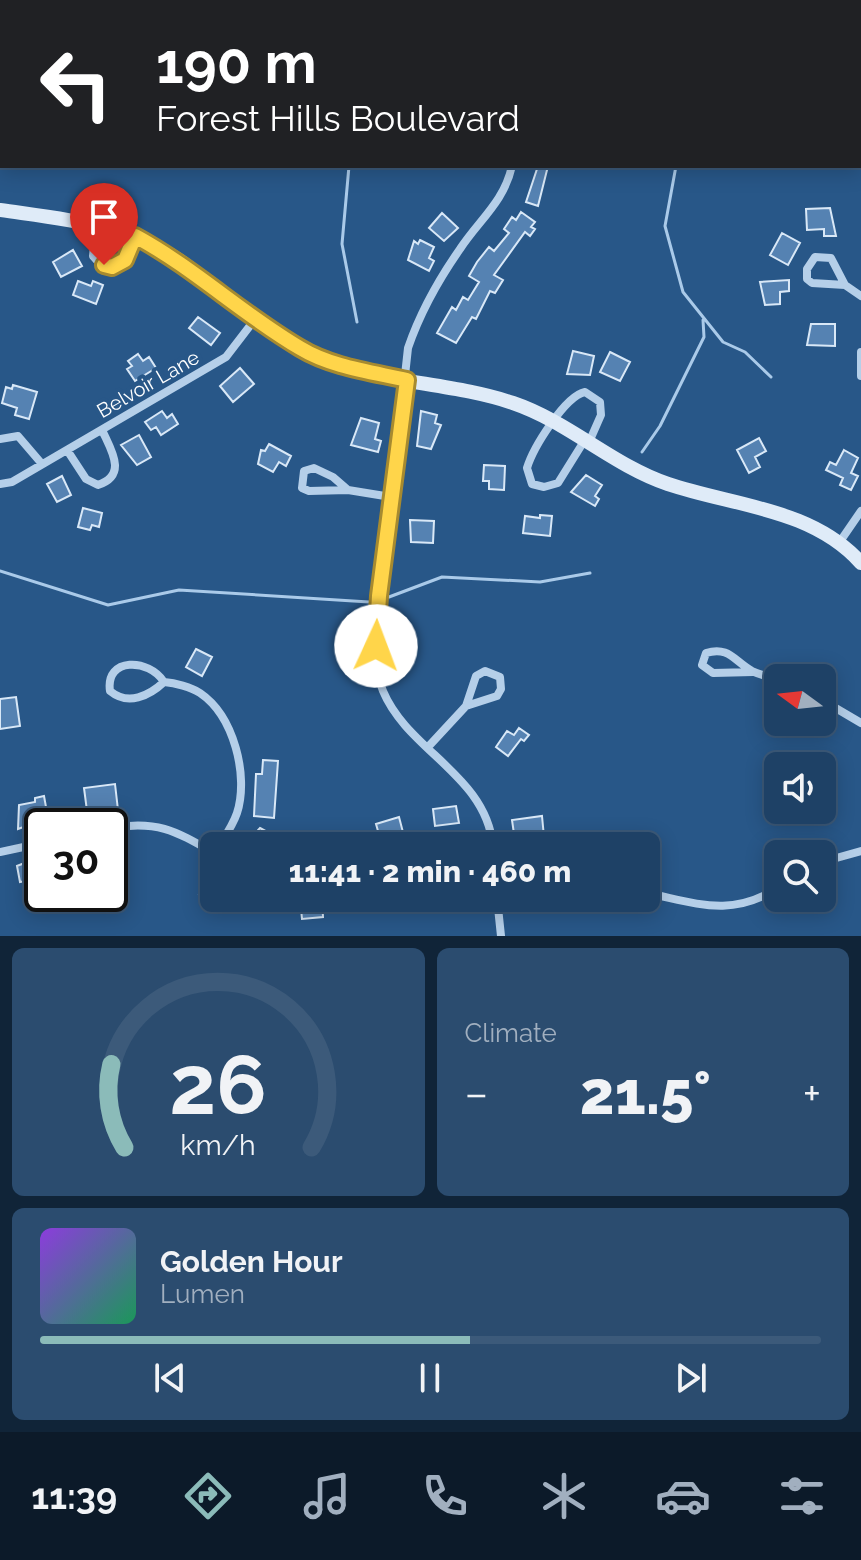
<!DOCTYPE html>
<meta charset="utf-8">
<style>
:root{--surface:#1e4166;--page:#2b4c6f;--text:#f1f3f6;--muted:#a1afbf;--line:#3c5a7a;--accent:#8bbbb9}
body{margin:0;font-family:Raleway,sans-serif;background:var(--page);color:var(--text);height:100vh;display:flex;flex-direction:column;font-size:30px;white-space:nowrap}
*{box-sizing:border-box;margin:0}
p{font-size:26px;color:var(--muted)}
.icon{flex:none;width:44px;height:44px;fill:none;stroke:currentColor;stroke-width:2;stroke-linecap:round;stroke-linejoin:round}
.map{position:relative;height:936px;overflow:hidden}
.sheet{display:flex;flex-direction:column;gap:12px;padding:12px;background:#102438;flex:1}
.sheet>*{flex:none}
.banner{position:absolute;left:0px;top:0px;width:862px;height:168px;box-shadow:0 4px 20px #0003,0 0 0 2px var(--line);background:#202124;color:#fff;overflow:hidden}
.needle{width:52px;rotate:285deg}
.buttons{position:absolute;left:764px;top:664px;display:grid;gap:16px}
.buttons a{display:grid;place-items:center;width:72px;height:72px;border-radius:12px;background:var(--surface);box-shadow:0 4px 20px #0003,0 0 0 2px var(--line);font-size:40px}
.speed{position:absolute;left:24px;top:808px;display:flex;gap:16px;font-size:40px;font-weight:700;text-align:center}
.speed>*{display:grid;place-content:center;width:104px;height:104px;border-radius:50%;background:var(--surface);box-shadow:0 4px 20px #0003,0 0 0 2px var(--line);line-height:1}
.speed .limit{border:4px solid #111;border-radius:12px;background:#fff;color:#111}
.pin{position:absolute;display:grid;place-items:center;width:68px;height:68px;color:#fff;margin:-82px -34px;border-radius:50% 50% 50% 0;rotate:-45deg;box-shadow:0 0 8px #0007}
.pin .icon{rotate:45deg}
.me{position:absolute;width:88px;margin:-44px;rotate:2deg;stroke-linejoin:round;filter:drop-shadow(0 0 6px #0008)}
.turn{display:flex;align-items:center;gap:28px;height:168px;padding:0 24px;font-size:36px}
.turn .icon{width:104px;height:104px;stroke-width:2.5}
.turn b{display:block;font-size:56px;line-height:68px}
.big{font-size:60px;font-weight:800;line-height:1.1}
.sheet .tile{flex:1;display:flex;flex-direction:column;justify-content:center;gap:12px;min-width:0;padding:0 28px;border-radius:12px;background:var(--page)}
.sheet .dial{align-items:center;gap:0}
.dial svg{height:208px;overflow:visible;fill:none;stroke:var(--line);stroke-width:7;stroke-linecap:round;text-anchor:middle}
.dial text{fill:var(--text);stroke:none}
.song{display:flex;align-items:center;gap:24px}
.cover{width:96px;height:96px;border-radius:12px;background:linear-gradient(135deg,hsl(270 70% 55%),hsl(150 70% 35%))}
.played{height:8px;border-radius:4px;background:linear-gradient(90deg,var(--accent) 55%,var(--line) 55%)}
.keys{display:flex;justify-content:space-around;direction:ltr}
.heat{display:flex;justify-content:space-between;align-items:center;font-size:44px;direction:ltr}
.sheet .tiles{flex:1;display:grid;gap:12px;grid-template-columns:1fr 1fr}
.tile:last-child{grid-column:span 2}
.trip{position:absolute;left:200px;top:832px;width:460px;height:80px;border-radius:12px;background:var(--surface);box-shadow:0 4px 20px #0003,0 0 0 2px var(--line);font-weight:800;line-height:80px;text-align:center}
.dock{display:flex;height:128px;justify-content:space-around;align-items:center;background:#0c1a29;color:var(--muted)}
.dock .icon{width:56px;height:56px}
.dock .selected{color:var(--accent)}
.dock b{font-size:36px;color:var(--text)}
.map>svg:first-child{display:block}
</style>
<div class="map">
<svg width="861" height="936" viewBox="0 0 861 936">
<rect width="100%" height="100%" fill="#285788"/>
<g fill="none" stroke-linecap="round" stroke-linejoin="round">
<path stroke="#aacae9" stroke-width="3" d="M691,0L692,2
M403,2L404,0
M860,115L861,116
M349,166L342,244L357,322
M676,166L665,226L683,292L723,342L745,352L771,377
M642,452L660,426L704,337L703,320
M0,571L108,605L179,590L369,602
M389,597L442,577L540,582L590,573"/>
</g>
<path fill="#5582b2" stroke="#d9e8f7" stroke-width="2" d="M538,166H548L538,206L526,202Z
M830,208L836,236H824V229L807,230L806,209Z
M521,212L535,222L531,227L535,229L530,236L525,232L494,275L503,280L495,293L490,291L476,319L472,317L456,343L437,333L452,307L456,310L463,297L468,300L479,282L469,276L477,262L489,247L494,251L509,233L504,229L512,217L516,220Z
M442,213L458,228L444,241L429,228Z
M782,233L800,243L788,265L770,255Z
M420,240L434,247L429,258L434,261L429,271L408,260L414,241L418,244Z
M73,250L82,266L61,277L53,262Z
M789,280V291L780,292V304L765,305L760,282Z
M78,281L91,286L93,281L103,285L96,304L73,295Z
M198,317L220,333L211,345L189,328Z
M811,324H835V346L807,345Z
M573,351L594,356L590,375L567,374Z
M610,352L630,362L620,381L600,372Z
M138,354L143,361L149,357L156,368L135,381L127,369L132,366L128,361Z
M240,368L254,384L233,402L220,386Z
M13,385L37,392L29,419L15,415L17,408L2,403L6,387L12,389Z
M162,411L167,418L172,414L178,424L161,435L156,427L151,430L145,422Z
M421,411L437,415L435,423L441,425L431,449L417,446Z
M361,418L379,423L375,439L381,441L378,452L351,445Z
M139,435L151,457L137,465L121,445Z
M759,438L766,451L755,457L760,467L749,473L737,450Z
M269,444L291,456L286,466L279,462L273,472L258,464L261,450L265,451Z
M844,450L858,458L851,473L858,476L851,490L840,485L843,478L826,470L830,462L836,465Z
M484,465L505,466L504,490L489,489V481H483Z
M586,475L602,485L595,496L599,499L595,506L571,492Z
M62,476L71,495L57,502L47,484Z
M83,508L102,513L99,527L92,525L90,530L78,527Z
M540,515L552,516L550,536L523,533L525,516L540,518Z
M410,520L434,521L433,543L411,542Z
M196,649L212,657L202,676L186,667Z
M16,697L20,726L0,729V699Z
M519,728L529,735L524,741L521,739L508,756L496,747L507,731L514,735Z
M263,760L278,761L274,818L254,816L256,774H262Z
M115,784L118,810L87,811L84,788Z
M44,796L48,818L18,829L19,805L35,802V798Z
M456,806L459,823L435,826L433,809Z
M542,816L544,837L526,839L525,833L514,834L512,820Z
M399,817L405,840L395,843L392,835L380,838L376,824Z
M260,828L271,834L264,846H250L248,841Z
M40,857L42,878L20,882L17,866Z
M209,878L214,881L210,904L199,894Z
M300,898H322L323,917L302,919Z"/>
<g fill="none" stroke-linecap="round" stroke-linejoin="round">
<path stroke="#b5cfe9" stroke-width="8" d="M96,225L93,256C102,268 114,268 125,260L135,237
M845,285L812,283L807,279V269L815,257L831,258L845,285L861,296
M861,352V376
M586,438L558,483L544,487L532,484L527,468C533,448 565,396 585,392L600,402L601,415L590,440
M0,439L18,436L42,464
M67,450L86,479L98,485C128,475 111,450 102,430
M0,484L12,482L226,357L256,318
M348,490L309,491L302,488L304,471L314,468L333,477L348,490L391,497
M839,543L861,511
M753,672L713,673L702,665L706,653C729,646 734,661 752,671C760,675 770,677 778,680
M164,682C149,696 128,706 110,691C105,657 149,658 164,682C175,683 191,687 200,693C234,716 249,776 237,813C233,825 226,835 219,846
M822,700L861,723
M428,747L466,706L497,696L501,689L500,677L485,671L476,676L466,706
M110,828C157,820 174,830 214,853
M442,846L492,834
M493,846C486,775 408,751 383,691C375,672 376,650 377,630L408,348C420,313 439,279 460,249C479,220 504,202 512,166
M0,852L42,843
M822,862L861,851
M646,893C697,903 730,918 778,888
M497,898L501,936"/>
<path stroke="#dfebf8" stroke-width="14" d="M0,210C62,219 126,224 179,260C220,288 257,326 301,349C365,384 445,380 513,403C569,422 612,465 668,484C733,506 812,508 861,563"/>
</g>
<g fill="none" stroke-linecap="round" stroke-linejoin="round">
<g stroke="#a68a30" stroke-width="20">
<path id="route" d="M104,265L112,267L125,260L135,236C194,268 242,314 300,348C331,367 372,372 407,380L379,596L376,646"/>
</g>
<use href="#route" stroke="#ffd54a" stroke-width="14"/>
</g>
<g text-anchor="middle" dominant-baseline="central" stroke-width="8" stroke-linejoin="round" paint-order="stroke">
<g font-size="20" fill="#fff" stroke="#285788">
<text transform="translate(148 384) rotate(-30)">Belvoir Lane</text>
</g>
</g>
</svg>
<div class="buttons">
<a><svg class="needle" viewBox="-14 -14 28 28"><path d="M0-13l5 13h-10z" fill="#e53935"/><path d="M0 13l5-13h-10z" fill="#a1afbf"/></svg></a>
<a><svg class="icon" aria-label="sound" viewBox="0 0 24 24"><path d="M4 9h4l5-4v14l-5-4H4zM17 9q2 3 0 6"/></svg></a>
<a><svg class="icon" aria-label="search" viewBox="0 0 24 24"><circle cx="10" cy="10" r="6"/><path d="M15 15l6 6"/></svg></a>
</div>
<div class="speed"><div class="limit">30</div></div>
<div class="pin" style="left:104px;top:265px;background:#d93025"><svg class="icon" aria-label="arrive" viewBox="0 0 24 24"><path d="M6 21V4h12l-3 4 3 4H6"/></svg></div>
<svg class="me" style="left:376px;top:646px" viewBox="-20 -20 40 40"><circle r="19" fill="#fff"/><path d="M0-13L10 11 0 6-10 11z" fill="#ffd54a"/></svg>
<div class="trip">11:41 · 2 min · 460 m</div>
<div class="banner">
<div class="turn"><svg class="icon" aria-label="left" viewBox="0 0 24 24"><path d="M17 20v-9H6M10 6l-5 5 5 5"/></svg><div><b>190 m</b>Forest Hills Boulevard</div></div>
</div>
</div>
<section class="sheet">
<div class="tiles">
<div class="tile dial"><svg viewBox="0 0 100 80">
<path d="M14 69A42 42 0 1 1 86 69"/>
<path d="M14 69A42 42 0 0 1 9 37" stroke="#8bbbb9"/>
<text x="50" y="56" font-size="32" font-weight="700">26</text>
<text x="50" y="72" font-size="11">km/h</text>
</svg></div>
<div class="tile"><p>Climate</p>
<div class="heat"><a>−</a><b class="big">21.5°</b><a>+</a></div>
</div>
<div class="tile">
<div class="song"><i class="cover"></i><div><b>Golden Hour</b><p>Lumen</p></div></div>
<div class="played"></div>
<div class="keys"><svg class="icon" aria-label="previous" viewBox="0 0 24 24"><path d="M18 5L8 12l10 7zM5 5v14"/></svg><svg class="icon" aria-label="pause" viewBox="0 0 24 24"><path d="M8 5v14M16 5v14"/></svg><svg class="icon" aria-label="next" viewBox="0 0 24 24"><path d="M6 5l10 7-10 7zM19 5v14"/></svg></div>
</div>
</div>
</section>
<nav class="dock">
<b>11:39</b>
<svg class="icon selected" aria-label="directions" viewBox="0 0 24 24"><path d="M12 3l9 9-9 9-9-9zM9 14v-3h6M13 9l2 2-2 2"/></svg>
<svg class="icon" aria-label="music" viewBox="0 0 24 24"><path d="M9 18V5l10-2v13"/><circle cx="6" cy="18" r="3"/><circle cx="16" cy="16" r="3"/></svg>
<svg class="icon" aria-label="phone" viewBox="0 0 24 24"><path d="M5 4h4l2 5-3 2q2 4 5 5l2-3 5 2v4C11 20 4 13 5 4z"/></svg>
<svg class="icon" aria-label="climate" viewBox="0 0 24 24"><path d="M12 3v18M4 7l16 10M4 17L20 7"/></svg>
<svg class="icon" aria-label="car" viewBox="0 0 24 24"><path d="M5 17H2v-5l4-1 3-4h7l3 4 3 1v5h-3M9 17h6M6 11h13"/><circle cx="7" cy="17" r="2"/><circle cx="17" cy="17" r="2"/></svg>
<svg class="icon" aria-label="filters" viewBox="0 0 24 24"><path d="M4 7h16M4 17h16"/><circle cx="9" cy="7" r="2"/><circle cx="15" cy="17" r="2"/></svg>
</nav>
